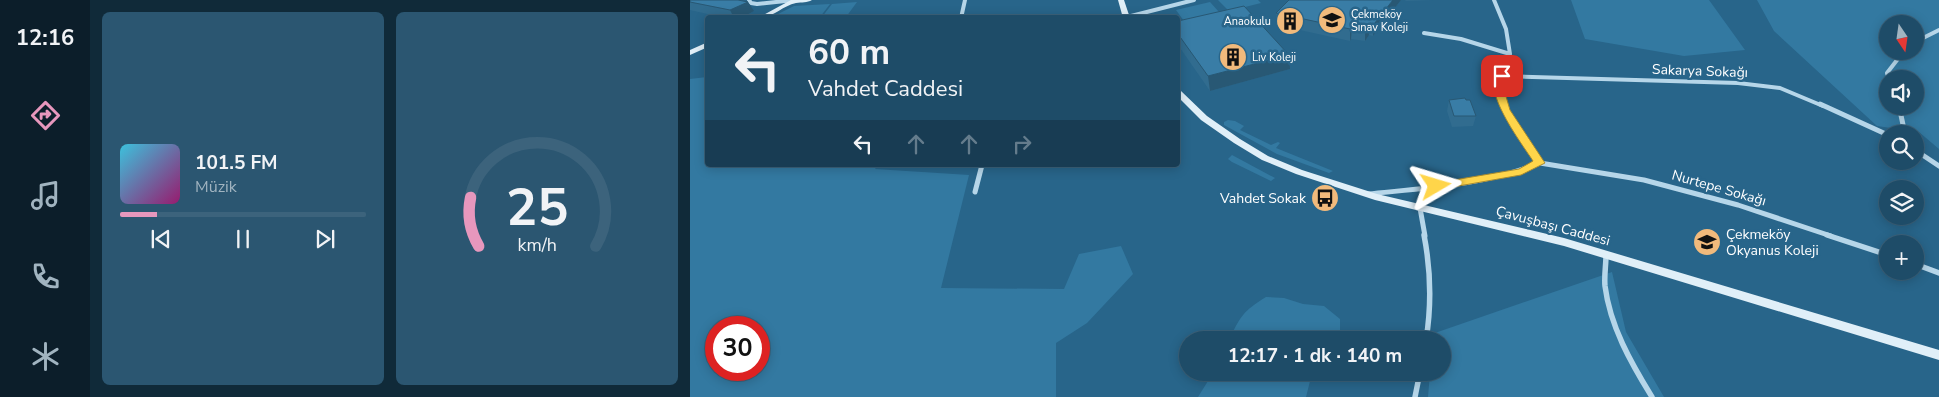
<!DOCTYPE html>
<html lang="tr">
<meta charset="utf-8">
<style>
:root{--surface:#1e4c68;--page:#2b5671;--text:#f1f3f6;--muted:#a1b4c0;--line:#3c637c;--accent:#e797bd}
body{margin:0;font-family:"Nunito Sans",sans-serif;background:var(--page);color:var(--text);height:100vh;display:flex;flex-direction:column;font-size:19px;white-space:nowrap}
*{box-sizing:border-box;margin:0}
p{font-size:16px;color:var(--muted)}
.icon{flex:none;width:28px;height:28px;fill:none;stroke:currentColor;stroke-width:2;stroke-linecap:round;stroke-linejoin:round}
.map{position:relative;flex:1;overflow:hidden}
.panel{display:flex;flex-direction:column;gap:12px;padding:12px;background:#102a39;width:600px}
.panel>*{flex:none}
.hud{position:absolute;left:15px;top:15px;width:475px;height:152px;border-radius:5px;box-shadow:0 2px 12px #0003,0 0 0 1px var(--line);background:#1e4c68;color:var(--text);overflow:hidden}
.needle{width:32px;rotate:167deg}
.buttons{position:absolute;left:1189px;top:15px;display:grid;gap:10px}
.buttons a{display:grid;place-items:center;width:45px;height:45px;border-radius:50%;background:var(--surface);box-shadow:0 2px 12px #0003,0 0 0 1px var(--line);font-size:25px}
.speed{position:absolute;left:15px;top:316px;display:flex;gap:10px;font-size:25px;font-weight:700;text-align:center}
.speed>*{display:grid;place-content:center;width:65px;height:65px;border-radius:50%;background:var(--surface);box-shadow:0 2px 12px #0003,0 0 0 1px var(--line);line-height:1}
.speed .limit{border:8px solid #d22;background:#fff;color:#111}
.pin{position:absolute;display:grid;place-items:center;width:42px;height:42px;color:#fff;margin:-21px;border-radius:10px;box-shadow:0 2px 8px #0006}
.me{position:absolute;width:55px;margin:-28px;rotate:83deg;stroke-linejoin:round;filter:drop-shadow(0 0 4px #0008)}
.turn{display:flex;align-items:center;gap:18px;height:105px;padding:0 20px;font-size:22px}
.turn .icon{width:65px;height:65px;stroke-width:2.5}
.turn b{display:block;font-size:35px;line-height:42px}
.lanes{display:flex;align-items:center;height:48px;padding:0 20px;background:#0003;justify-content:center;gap:25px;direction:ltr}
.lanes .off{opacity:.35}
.panel .card{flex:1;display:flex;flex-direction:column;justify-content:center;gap:8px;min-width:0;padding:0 18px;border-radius:8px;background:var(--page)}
.panel .dial{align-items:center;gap:0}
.dial svg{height:130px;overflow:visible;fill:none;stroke:var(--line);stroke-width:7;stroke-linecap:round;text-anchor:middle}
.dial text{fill:var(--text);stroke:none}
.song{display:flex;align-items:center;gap:15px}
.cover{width:60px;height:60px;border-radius:8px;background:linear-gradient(135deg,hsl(190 70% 55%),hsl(320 70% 35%))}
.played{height:5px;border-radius:2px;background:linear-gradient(90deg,var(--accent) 15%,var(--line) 15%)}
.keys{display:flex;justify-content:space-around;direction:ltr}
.panel .tiles{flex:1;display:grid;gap:12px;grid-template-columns:repeat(2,1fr)}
.trip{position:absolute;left:489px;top:331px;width:272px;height:50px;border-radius:25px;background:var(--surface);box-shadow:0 2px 12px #0003,0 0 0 1px var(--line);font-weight:700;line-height:50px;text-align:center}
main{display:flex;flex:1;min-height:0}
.tabs{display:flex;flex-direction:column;width:90px;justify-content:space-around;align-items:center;background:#0c1e2a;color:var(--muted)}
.tabs .icon{width:35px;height:35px}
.tabs .active{color:var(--accent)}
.tabs b{font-size:22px;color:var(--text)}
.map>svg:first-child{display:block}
</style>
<main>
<nav class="tabs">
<b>12:16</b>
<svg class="icon active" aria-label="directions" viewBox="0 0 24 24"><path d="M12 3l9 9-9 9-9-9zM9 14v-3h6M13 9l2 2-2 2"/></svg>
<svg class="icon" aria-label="music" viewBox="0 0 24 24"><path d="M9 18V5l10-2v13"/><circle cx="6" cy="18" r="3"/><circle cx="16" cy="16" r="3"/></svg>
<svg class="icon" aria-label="phone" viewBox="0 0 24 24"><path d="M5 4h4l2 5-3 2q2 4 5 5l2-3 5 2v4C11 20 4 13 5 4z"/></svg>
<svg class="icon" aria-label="climate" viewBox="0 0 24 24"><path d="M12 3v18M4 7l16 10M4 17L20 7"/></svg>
</nav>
<section class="panel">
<div class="tiles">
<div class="card">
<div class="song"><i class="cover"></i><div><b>101.5 FM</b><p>Müzik</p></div></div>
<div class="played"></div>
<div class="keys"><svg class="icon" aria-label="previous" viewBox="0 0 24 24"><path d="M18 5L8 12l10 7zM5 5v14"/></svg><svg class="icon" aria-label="pause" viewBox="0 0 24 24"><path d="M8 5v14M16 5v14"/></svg><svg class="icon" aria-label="next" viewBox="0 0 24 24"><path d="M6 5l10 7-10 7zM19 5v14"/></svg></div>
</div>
<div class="card dial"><svg viewBox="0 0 100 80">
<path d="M14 69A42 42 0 1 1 86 69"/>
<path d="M14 69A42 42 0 0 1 9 39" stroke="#e797bd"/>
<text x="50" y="56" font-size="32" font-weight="700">25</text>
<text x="50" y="72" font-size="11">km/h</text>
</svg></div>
</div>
</section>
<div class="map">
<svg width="1249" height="397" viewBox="0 0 1249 397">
<rect width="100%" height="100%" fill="#28658a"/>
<path fill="#3379a1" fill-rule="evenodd" d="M528,0H568L571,3L539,11Z
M881,0H1019L1055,50L994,56L895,39Z
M1067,0H1249V149L1229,132L1187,126L1084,31ZM1198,24H1225V51H1198ZM1198,79H1225V106H1198Z
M167,2L156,17H132L142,4Z
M520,2L529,12L494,21L486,10Z
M140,4L130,17H82L104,6Z
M17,77L18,165H188L185,169L279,175L251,288L374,289L389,254L431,246L443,274L397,323L366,343V397H0V79ZM26,328H69V370H26Z
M538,120L545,121L554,126L550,130L581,145L588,142L590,143L586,148L643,171L639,173L587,154L534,125V122Z
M542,155L585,178L581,181L542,162L538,159Z
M922,272L936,332L974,397H738L740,373L752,372V340H742V334Z
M576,297L594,298L613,304L634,306L650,319V330L634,340H539C550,317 553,311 576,297Z
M523,373V372L622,373L616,397H508Z"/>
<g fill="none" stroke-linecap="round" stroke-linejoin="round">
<path stroke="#b6d6e9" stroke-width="4" d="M59,0L61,3L67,4L105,0
M804,0L816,29L820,54L808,86L814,106
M437,17L504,0
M271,18L275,0
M734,33L771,39L820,54
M1225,42L1249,30
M812,76L1048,83L1090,88L1133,106
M1199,79L1197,73L1214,51"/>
<path stroke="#b6d6e9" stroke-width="5" d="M1130,104L1198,135
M1209,106L1215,134
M1225,150L1249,166
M850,163L954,180L1048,205L1141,236
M285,192L292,165
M678,194C736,188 795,185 850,163L815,110L813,104
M730,208L735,236"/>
<path stroke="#b6d6e9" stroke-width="5.5" d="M734,235C741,271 742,303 736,340
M1137,235L1198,255
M916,255C916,265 914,276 915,286C920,326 941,363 962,397
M1225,264L1249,273
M725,397L730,372"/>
<path fill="#e0eff8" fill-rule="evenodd" d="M101,0H122C117,3 112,2 106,3C92,6 83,18 68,18Z
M428,0H434L440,18H433Z
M18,42V47L0,55V50Z
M488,91H491L517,116L550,139L578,156L612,170L687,194L874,238L1249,350V360L874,246L685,200L606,174L572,160L544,143L511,120L488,97Z"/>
</g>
<path fill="#316c8f" d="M0,0L64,11L51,18H35L0,10Z
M599,0H711L683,36L679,35L675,41L661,39L660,41L587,25L586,13Z
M715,0H743L716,1Z
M488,21L600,69L520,91L488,45Z
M759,100L786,116L783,126L762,127L757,111Z"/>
<path fill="#285874" d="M703,0H711L683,36L684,24Z
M58,2L64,11L51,18H44L40,10Z
M680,23L679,35L675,41V30Z
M662,27L661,39L660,41V29Z
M599,55L600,69L520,91L518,76Z"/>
<path fill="#397da6" stroke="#285874" d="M0,0H48L58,2L40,10L0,2Z
M599,0H703L684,24L680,23L675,30L662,27L660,29L586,13Z
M554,6L599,55L518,76L488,34V21Z
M775,98L776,100H780L786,116H764L759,100Z"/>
<path fill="#ffd54a" stroke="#a68a30" d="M812,73L817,76L813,86L820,110L855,163L831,175L746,190L742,189L740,186L746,183L829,169L843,161C835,148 785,83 812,73Z"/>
<defs>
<g id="school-disc" transform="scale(1.4375)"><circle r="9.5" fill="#f1ba7c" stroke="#28658a"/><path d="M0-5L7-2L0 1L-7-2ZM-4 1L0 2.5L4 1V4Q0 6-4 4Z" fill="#111"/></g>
<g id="building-disc" transform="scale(1.4375)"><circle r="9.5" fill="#f1ba7c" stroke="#28658a"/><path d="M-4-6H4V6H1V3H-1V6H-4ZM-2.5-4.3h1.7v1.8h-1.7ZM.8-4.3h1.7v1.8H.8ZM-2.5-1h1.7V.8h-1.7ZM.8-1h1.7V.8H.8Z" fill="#111"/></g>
<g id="bus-disc" transform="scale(1.4375)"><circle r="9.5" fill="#f1ba7c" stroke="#28658a"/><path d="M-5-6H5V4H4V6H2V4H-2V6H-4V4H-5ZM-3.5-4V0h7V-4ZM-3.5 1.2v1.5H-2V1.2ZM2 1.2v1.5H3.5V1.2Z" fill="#111"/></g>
</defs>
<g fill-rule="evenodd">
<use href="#school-disc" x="642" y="20"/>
<use href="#building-disc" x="600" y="21"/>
<use href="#building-disc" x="543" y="57"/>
<use href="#bus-disc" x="635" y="198"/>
<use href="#school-disc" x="1017" y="242"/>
</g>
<g text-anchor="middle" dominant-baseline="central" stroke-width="5" stroke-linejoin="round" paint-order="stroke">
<g font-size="11" fill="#fff" stroke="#28658a" text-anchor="start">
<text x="661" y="14">Çekmeköy<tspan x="661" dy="13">Sınav Koleji</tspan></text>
<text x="581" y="21" text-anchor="end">Anaokulu</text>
<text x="562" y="57">Liv Koleji</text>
</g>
<g font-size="14" fill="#fff" stroke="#28658a">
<text transform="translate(1010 71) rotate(2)">Sakarya Sokağı</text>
<text transform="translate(1029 188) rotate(16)">Nurtepe Sokağı</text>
<text transform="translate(863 226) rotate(15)">Çavuşbaşı Caddesi</text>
</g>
<g font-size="14" fill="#fff" stroke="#28658a" text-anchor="end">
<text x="616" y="198">Vahdet Sokak</text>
<text x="1036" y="234" text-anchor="start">Çekmeköy<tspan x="1036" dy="16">Okyanus Koleji</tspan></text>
</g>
</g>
</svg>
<div class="buttons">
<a><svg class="needle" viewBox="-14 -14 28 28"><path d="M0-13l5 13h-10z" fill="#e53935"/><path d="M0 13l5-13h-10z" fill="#a1b4c0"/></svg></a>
<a><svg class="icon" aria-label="sound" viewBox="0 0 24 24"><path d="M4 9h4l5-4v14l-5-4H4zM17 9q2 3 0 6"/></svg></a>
<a><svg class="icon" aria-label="search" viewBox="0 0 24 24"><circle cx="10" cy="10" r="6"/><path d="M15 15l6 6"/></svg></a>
<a><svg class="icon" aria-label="layers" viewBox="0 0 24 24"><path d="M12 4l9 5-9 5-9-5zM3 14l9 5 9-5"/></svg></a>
<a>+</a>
</div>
<div class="speed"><div class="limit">30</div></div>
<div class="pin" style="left:812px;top:76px;background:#d93025"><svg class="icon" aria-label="arrive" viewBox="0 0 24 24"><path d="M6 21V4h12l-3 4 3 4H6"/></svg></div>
<svg class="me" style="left:746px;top:186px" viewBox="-20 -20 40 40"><path d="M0-17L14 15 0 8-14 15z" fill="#ffd54a" stroke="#fff" stroke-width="4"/></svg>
<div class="trip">12:17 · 1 dk · 140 m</div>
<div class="hud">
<div class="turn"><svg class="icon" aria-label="left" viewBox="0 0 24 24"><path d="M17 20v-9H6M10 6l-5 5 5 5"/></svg><div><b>60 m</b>Vahdet Caddesi</div></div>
<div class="lanes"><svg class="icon" aria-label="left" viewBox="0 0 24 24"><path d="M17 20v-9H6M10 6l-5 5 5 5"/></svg><svg class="icon off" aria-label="ahead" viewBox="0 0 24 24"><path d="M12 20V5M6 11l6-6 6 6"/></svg><svg class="icon off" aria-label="ahead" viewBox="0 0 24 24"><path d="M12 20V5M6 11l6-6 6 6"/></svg><svg class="icon off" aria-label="right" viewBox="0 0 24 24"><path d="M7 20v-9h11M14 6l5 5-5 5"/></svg></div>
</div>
</div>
</main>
